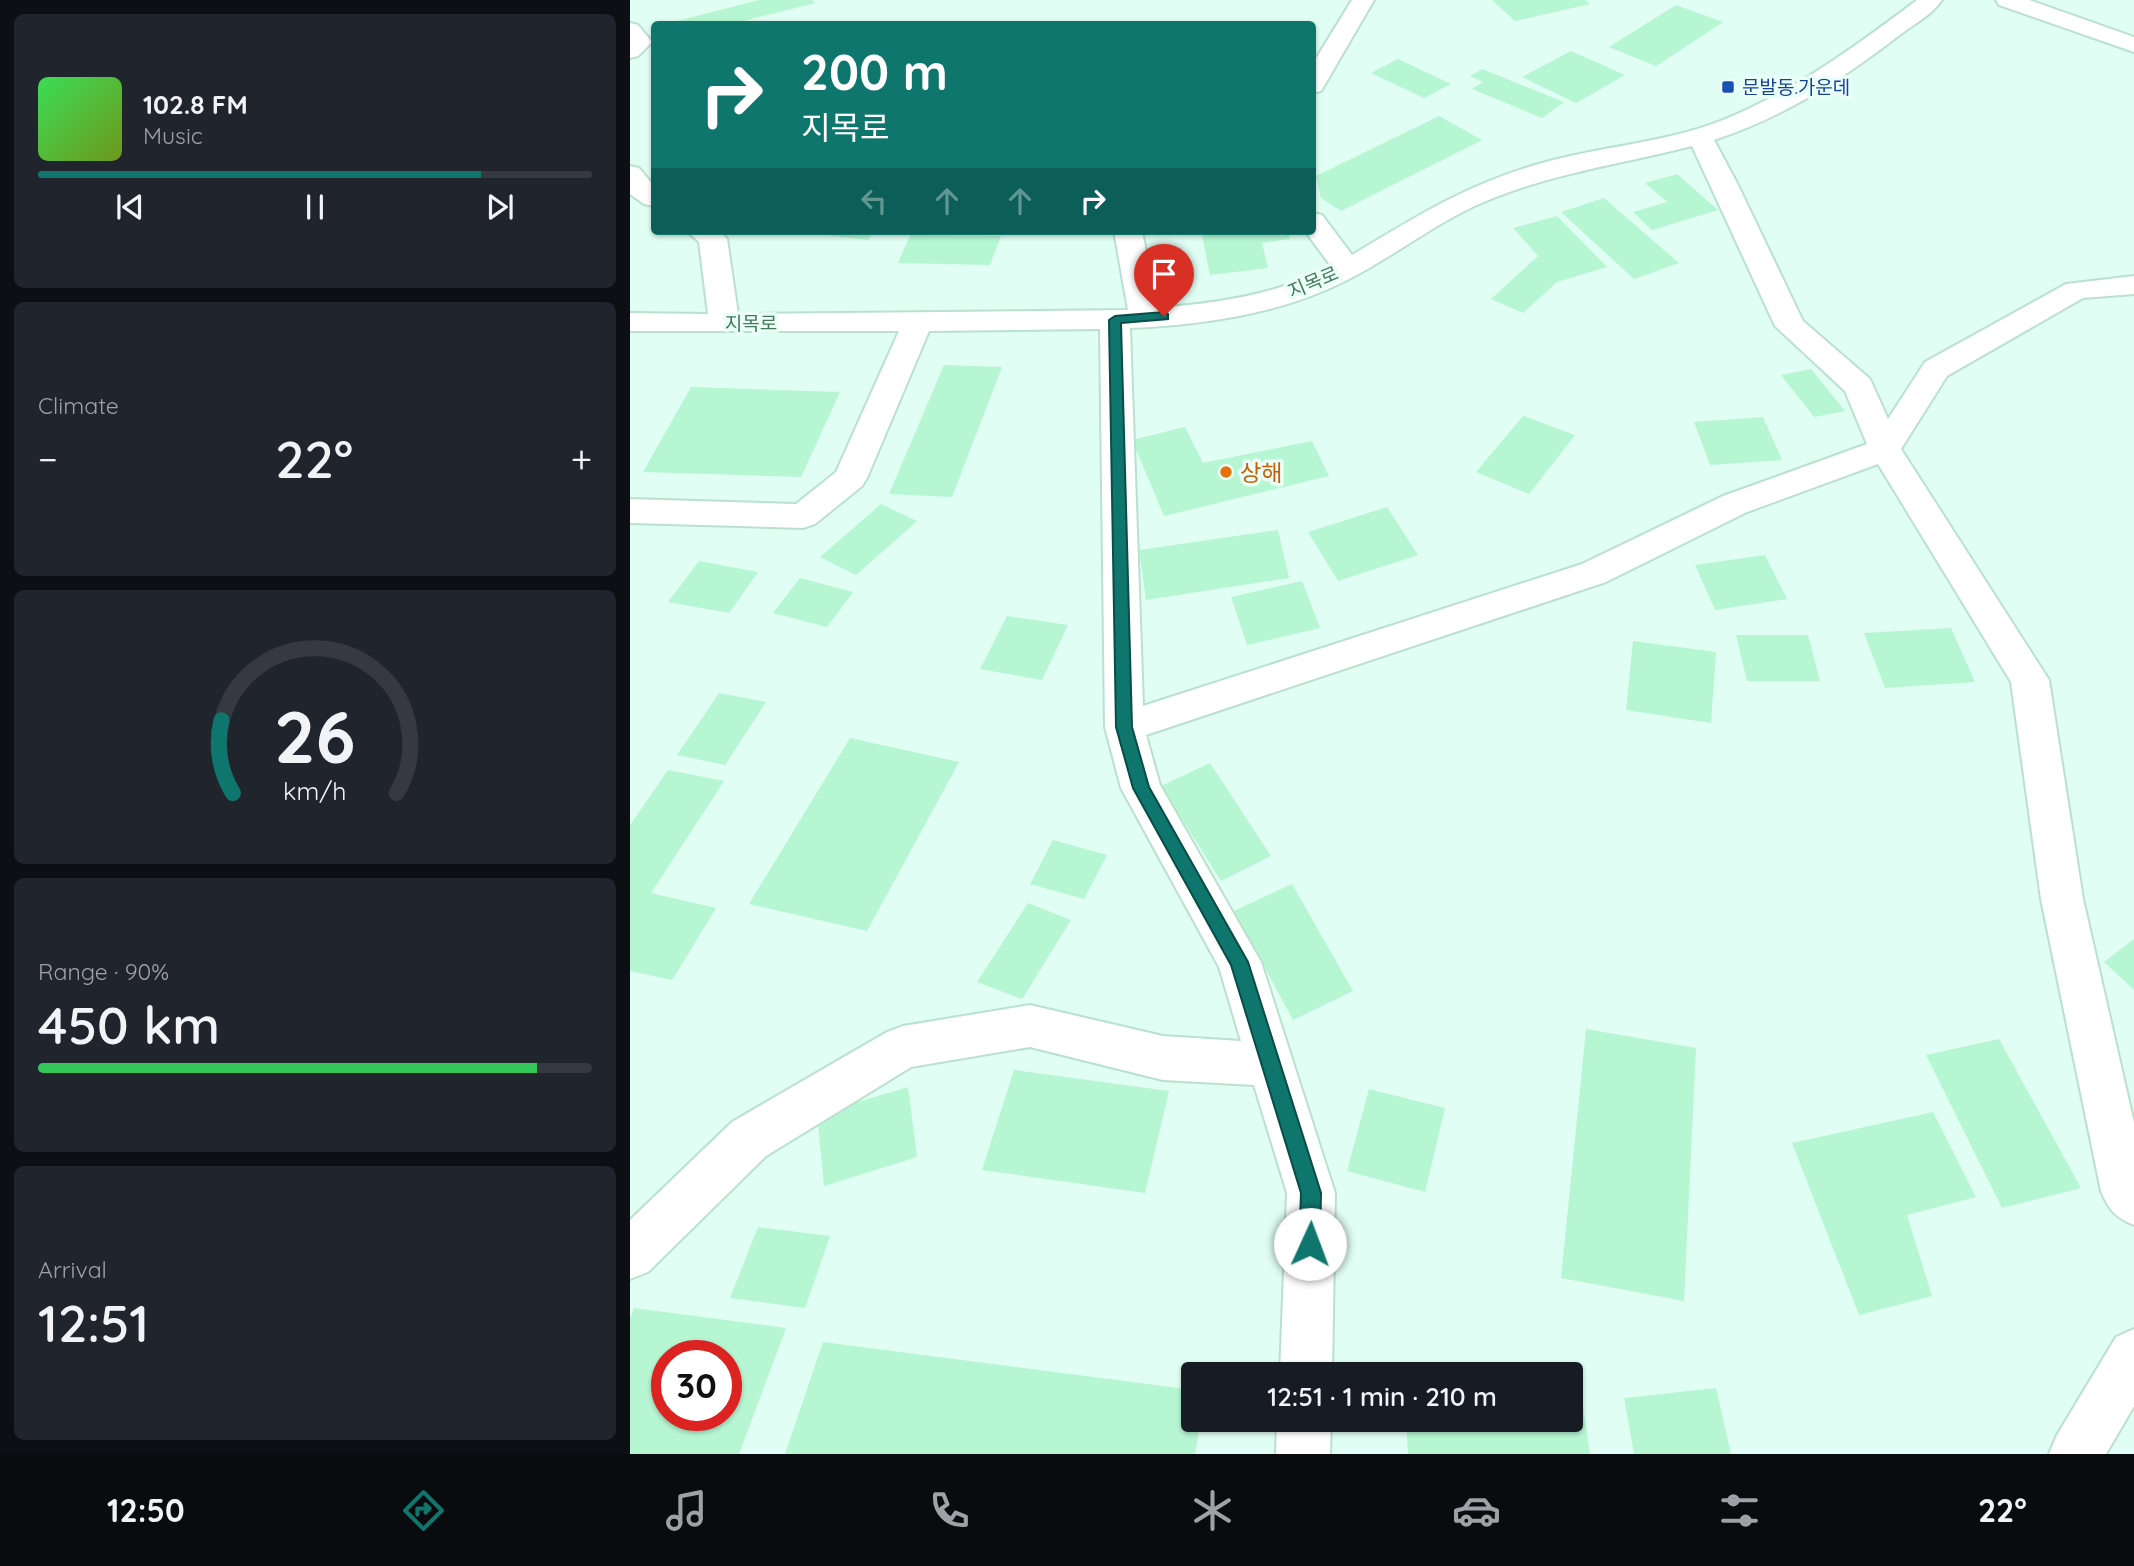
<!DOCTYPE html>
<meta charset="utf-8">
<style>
:root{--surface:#171b24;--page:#20242c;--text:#f1f3f6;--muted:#9ea1a6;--line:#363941;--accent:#0f766e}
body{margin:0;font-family:Quicksand,"Noto Sans KR",sans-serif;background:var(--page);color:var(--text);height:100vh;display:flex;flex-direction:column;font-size:26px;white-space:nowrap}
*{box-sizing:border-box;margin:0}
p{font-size:23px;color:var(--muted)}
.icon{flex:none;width:38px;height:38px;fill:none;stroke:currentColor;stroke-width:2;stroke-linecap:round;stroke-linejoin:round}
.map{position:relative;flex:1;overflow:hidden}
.drawer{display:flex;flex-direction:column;gap:14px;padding:14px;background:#0d0f14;width:630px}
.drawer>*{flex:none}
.top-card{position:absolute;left:21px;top:21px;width:665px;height:214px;border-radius:7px;box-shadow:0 2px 5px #0004;background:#0f766e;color:#fff;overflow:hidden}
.speed{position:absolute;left:21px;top:1340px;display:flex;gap:14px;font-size:35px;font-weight:700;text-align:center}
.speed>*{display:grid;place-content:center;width:91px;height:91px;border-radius:50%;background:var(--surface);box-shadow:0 2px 5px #0004;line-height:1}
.speed .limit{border:10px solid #d22;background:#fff;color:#111}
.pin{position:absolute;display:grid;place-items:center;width:60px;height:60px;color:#fff;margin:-72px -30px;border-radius:50% 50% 50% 0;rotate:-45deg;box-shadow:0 0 7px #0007}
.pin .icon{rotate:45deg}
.me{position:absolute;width:77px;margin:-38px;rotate:2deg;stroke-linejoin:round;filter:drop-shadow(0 0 5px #0008)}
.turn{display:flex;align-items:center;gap:24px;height:147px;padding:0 35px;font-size:32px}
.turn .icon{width:91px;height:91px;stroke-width:2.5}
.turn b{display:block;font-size:49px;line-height:60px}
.lanes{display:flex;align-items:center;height:66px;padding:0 35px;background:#0003;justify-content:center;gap:35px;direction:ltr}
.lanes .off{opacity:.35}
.big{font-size:52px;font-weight:600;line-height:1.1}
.drawer .tile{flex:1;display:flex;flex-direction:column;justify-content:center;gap:10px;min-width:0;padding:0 24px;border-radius:10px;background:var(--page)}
.drawer .dial{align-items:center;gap:0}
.dial svg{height:182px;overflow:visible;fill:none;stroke:var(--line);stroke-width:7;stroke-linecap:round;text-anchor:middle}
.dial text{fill:var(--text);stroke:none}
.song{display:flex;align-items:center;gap:21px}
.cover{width:84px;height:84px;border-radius:10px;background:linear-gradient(135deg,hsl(130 70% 55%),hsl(80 70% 35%))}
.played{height:7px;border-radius:4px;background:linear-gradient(90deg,var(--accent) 80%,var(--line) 80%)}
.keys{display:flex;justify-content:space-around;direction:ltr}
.heat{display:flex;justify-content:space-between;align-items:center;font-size:38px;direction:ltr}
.charge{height:10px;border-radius:5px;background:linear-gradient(90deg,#34c759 90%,var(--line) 0)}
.trip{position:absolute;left:551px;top:1362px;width:402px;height:70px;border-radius:7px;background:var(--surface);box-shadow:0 2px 5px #0004;font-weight:600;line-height:70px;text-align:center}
.dock{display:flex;height:112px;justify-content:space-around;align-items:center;background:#090b0e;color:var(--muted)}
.dock .icon{width:49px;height:49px}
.dock .on{color:var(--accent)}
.dock b{font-size:32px;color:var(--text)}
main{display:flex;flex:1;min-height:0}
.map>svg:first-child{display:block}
</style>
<main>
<section class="drawer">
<div class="tile">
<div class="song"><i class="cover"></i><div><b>102.8 FM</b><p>Music</p></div></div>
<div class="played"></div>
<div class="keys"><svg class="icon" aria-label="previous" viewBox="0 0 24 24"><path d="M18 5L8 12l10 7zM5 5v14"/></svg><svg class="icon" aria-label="pause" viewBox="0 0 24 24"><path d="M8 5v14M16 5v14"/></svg><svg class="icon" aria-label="next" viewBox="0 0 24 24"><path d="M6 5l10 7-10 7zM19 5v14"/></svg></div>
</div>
<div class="tile"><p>Climate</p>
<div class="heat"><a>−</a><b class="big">22°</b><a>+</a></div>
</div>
<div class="tile dial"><svg viewBox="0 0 100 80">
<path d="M14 69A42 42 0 1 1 86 69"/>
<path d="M14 69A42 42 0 0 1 9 37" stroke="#0f766e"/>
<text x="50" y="56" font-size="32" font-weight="700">26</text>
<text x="50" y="72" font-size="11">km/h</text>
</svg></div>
<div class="tile"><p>Range · 90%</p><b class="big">450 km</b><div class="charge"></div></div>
<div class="tile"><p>Arrival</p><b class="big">12:51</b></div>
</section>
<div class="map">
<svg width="1504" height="1454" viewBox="0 0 1504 1454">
<rect width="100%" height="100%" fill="#e1fef4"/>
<path fill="#b6f6d3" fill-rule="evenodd" d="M129,0H182L185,3L101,24H35Z
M862,0H955L960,4L885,21Z
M1046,5L1093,22L1026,66L979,47Z
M941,51L995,75L946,103L892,77Z
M768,59L821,84L794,98L741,73Z
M852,69L934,102L912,118L842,89L853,82L840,76Z
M809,116L852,140L711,211L691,198L686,176Z
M1047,174L1088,210L1022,230L1003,212L1037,202L1015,183Z
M974,198L1049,263L1004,279L931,212Z
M927,216L977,267L927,282L893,313L861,299L908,256L883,228Z
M161,231H244L238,240Z
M571,231H658L660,239L632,243L638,268L580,275Z
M280,235L371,236L360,265L268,263Z
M314,365L372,367L322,497L259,494Z
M1181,369L1215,411L1184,417L1151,375Z
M61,387L210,392L171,477L13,472Z
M893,416L945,435L899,494L846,472Z
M1133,417L1152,460L1080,465L1064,422Z
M555,427L573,463L682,441L699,476L534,516L502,440Z
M251,504L287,521L226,575L190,557Z
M757,507L788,555L708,581L678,532Z
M648,530L659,578L516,600L509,550Z
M1135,555L1157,599L1085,610L1065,565Z
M69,561L128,572L99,613L38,602Z
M170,578L223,592L197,627L143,613Z
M672,581L690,628L617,645L601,597Z
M377,616L438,625L412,680L350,669Z
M1321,628L1345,682L1255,688L1234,633Z
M1106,635H1178L1190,681H1117Z
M1003,641L1086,652L1081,723L996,710Z
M89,693L136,702L95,765L47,755Z
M220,738L329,762L237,931L119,904Z
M580,763L641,856L591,881L531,786Z
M38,770L94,781L21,893L86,908L42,980L0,971V825Z
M423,840L477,855L454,899L400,884Z
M662,884L723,991L663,1020L604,911Z
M398,903L441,920L392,999L347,982Z
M1504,939V990L1474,962Z
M956,1029L1066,1048L1054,1301L931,1278Z
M1369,1039L1451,1188L1372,1208L1296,1055Z
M384,1070L539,1091L515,1193L352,1170Z
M278,1087L287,1157L194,1186L187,1114Z
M739,1089L815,1108L795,1192L717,1171Z
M1303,1112L1346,1197L1277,1215L1302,1296L1229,1315L1162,1143Z
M128,1227L200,1236L175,1308L100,1298Z
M4,1308L156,1328L109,1454H0V1318ZM37,1356H96V1416H37Z
M193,1342L564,1390V1419H571L565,1454H155Z
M950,1384L960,1454H778L776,1419H942V1385Z
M1086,1388L1101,1454H1004L994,1398Z"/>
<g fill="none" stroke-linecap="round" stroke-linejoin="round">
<g stroke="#b9e1ce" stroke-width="4">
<path id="minor" d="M722,0H744L694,86L691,91L682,93V65Z
M1287,0H1312C1303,14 1284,24 1271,34C1213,79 1154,117 1084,140L1108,185L1173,321L1240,379L1258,419L1295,362L1436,284L1504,276V294L1453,298L1317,376L1271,449L1419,680L1453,899L1504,1123V1225C1485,1217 1479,1210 1471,1191L1411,899L1381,682L1248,464L1117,512L976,582L516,735L530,785L631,962L705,1193L702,1374H650L657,1193L624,1085L533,1080L400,1047L281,1067L136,1156L18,1272L0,1279V1220L102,1122L257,1032L273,1026L400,1005L533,1036L611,1041L589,967L491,788L475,727L470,329L299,331L237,478L232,486L185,524L173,528L0,523V499L166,504L206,472L269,331H0V313L78,314L69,242L57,231H90L97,239L108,314L498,310L484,231H512L527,308C586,303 648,295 701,266L675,231H682V213L692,215L722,255C787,216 837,184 912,163C972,146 1035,143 1093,120C1165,91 1226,46 1287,0ZM1062,146L1145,326L1215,391L1237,444L1093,496L952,564L513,706L500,328C572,325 652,314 717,280C765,256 806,222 856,201C923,173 992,164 1062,146Z
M1366,0H1399L1504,37V52L1369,5Z
M0,23L8,25L22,42L8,56L0,58Z
M0,166L9,168L24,186V206L14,204L0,194Z
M1504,1329V1406L1476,1454H1419L1427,1435L1486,1337Z
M647,1419H701L700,1454H646Z"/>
</g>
<use href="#minor" fill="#fff" fill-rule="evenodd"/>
</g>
<path fill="#0f766e" stroke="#0a4d48" stroke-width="2" d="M534,312L538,314V319L491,323L502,727L519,787L618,962L691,1193L690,1244L687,1252L680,1255L672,1252L669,1244L671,1193L601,965L503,788L486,727L479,320L485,316Z"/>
<rect fill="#1a4fb4" stroke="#e9fff8" stroke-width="2.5" x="1091" y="80" width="14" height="14" rx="3.5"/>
<circle fill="#e8710a" stroke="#e9fff8" stroke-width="2.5" cx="596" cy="472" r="7"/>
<g text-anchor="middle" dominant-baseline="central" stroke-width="7" stroke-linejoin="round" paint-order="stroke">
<g font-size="19" fill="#164399" stroke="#e9fff8" text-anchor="start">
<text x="1112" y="87">문발동.가운데</text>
</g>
<g font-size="19" fill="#46785a" stroke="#e9fff8">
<text transform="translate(683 282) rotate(-23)">지목로</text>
<text x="121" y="323">지목로</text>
</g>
<g font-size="23" fill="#c56008" stroke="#e9fff8" text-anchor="start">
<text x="610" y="472">상해</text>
</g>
</g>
</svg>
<div class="speed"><div class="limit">30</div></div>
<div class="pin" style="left:534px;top:316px;background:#d93025"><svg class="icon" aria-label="arrive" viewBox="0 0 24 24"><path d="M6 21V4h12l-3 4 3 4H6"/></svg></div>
<svg class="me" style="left:680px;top:1244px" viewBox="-20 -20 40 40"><circle r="19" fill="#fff"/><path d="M0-13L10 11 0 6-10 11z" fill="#0f766e"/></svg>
<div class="trip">12:51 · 1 min · 210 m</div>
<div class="top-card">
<div class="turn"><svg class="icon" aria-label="right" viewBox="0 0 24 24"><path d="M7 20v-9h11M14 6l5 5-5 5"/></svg><div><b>200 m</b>지목로</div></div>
<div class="lanes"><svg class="icon off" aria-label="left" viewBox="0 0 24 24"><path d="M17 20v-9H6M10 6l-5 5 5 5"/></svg><svg class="icon off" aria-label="ahead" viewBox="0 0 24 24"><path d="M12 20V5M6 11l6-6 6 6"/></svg><svg class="icon off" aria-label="ahead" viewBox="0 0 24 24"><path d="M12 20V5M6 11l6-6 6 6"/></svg><svg class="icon" aria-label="right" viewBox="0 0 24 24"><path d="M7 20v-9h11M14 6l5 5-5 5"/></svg></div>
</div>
</div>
</main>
<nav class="dock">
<b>12:50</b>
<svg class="icon on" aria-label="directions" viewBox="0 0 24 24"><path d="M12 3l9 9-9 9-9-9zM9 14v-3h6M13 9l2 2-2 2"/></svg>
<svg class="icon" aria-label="music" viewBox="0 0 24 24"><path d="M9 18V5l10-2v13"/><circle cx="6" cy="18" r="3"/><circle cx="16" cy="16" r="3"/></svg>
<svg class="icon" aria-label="phone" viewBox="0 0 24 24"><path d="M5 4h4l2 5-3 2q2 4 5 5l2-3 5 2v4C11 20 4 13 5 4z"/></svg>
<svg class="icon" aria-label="climate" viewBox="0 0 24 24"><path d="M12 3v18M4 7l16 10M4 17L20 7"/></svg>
<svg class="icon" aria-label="car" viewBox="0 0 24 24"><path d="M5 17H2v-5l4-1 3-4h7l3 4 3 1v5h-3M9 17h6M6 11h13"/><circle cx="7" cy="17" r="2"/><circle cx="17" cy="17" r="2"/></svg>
<svg class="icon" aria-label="filters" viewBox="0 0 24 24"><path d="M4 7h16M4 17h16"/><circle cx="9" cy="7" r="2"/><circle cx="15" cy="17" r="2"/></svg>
<b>22°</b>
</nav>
